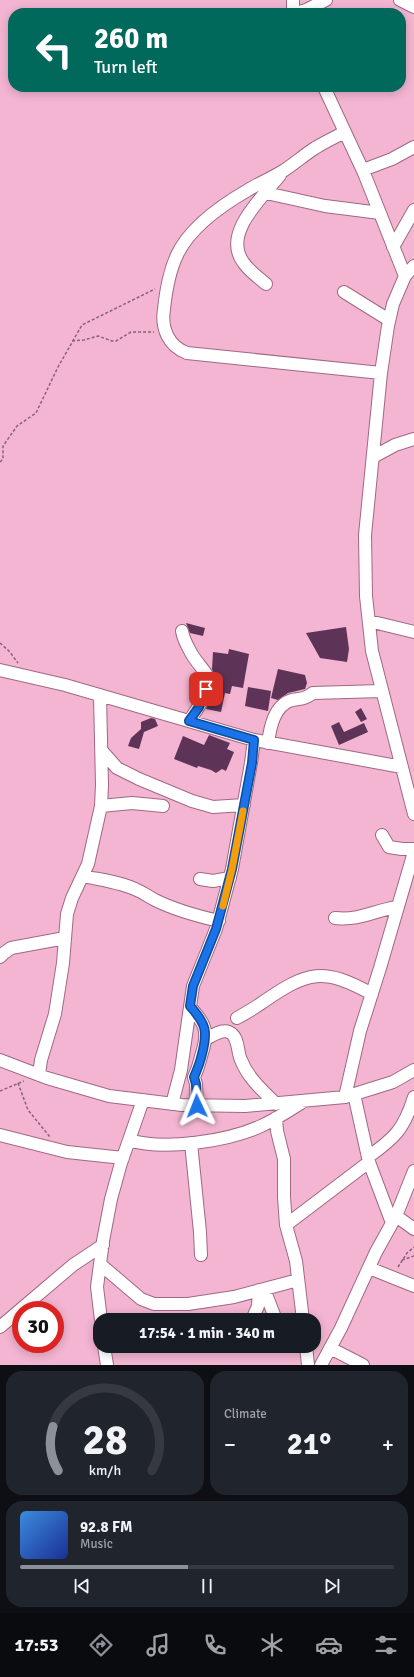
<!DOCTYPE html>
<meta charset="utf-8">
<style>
:root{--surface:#171b24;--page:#20242c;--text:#f1f3f6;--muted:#9ea1a6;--line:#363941;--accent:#8c9099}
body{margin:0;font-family:Signika,sans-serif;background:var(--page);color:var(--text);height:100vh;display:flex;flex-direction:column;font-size:15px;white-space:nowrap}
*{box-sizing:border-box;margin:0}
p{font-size:13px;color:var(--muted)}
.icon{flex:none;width:22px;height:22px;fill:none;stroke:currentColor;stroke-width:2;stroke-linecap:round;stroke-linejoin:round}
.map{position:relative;height:1365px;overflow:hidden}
.drawer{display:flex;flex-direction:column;gap:6px;padding:6px;background:#0d0f14;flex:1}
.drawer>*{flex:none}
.top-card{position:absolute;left:8px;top:8px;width:398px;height:84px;border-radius:16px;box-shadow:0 2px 10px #0003;background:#00695c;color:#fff;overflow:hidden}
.speed{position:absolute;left:12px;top:1301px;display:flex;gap:8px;font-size:20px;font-weight:700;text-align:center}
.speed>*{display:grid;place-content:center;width:52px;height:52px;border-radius:50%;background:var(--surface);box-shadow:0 2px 10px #0003;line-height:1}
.speed .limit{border:6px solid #d22;background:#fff;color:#111}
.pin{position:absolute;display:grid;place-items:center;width:34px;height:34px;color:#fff;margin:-17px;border-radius:8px;box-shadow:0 2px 6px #0006}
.me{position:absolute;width:44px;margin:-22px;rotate:358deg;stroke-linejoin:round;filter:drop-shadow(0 0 3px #0008)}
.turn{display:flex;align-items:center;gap:14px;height:84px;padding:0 20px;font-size:18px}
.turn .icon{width:52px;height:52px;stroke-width:2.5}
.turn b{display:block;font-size:28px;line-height:34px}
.big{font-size:30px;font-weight:700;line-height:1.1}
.drawer .card{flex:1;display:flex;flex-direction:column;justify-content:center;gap:6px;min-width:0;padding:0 14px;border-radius:16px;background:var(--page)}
.drawer .dial{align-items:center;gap:0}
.dial svg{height:104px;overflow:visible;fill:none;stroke:var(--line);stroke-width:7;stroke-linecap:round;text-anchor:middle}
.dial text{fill:var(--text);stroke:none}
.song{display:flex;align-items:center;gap:12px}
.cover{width:48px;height:48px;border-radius:6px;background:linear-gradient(135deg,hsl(210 70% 55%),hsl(230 70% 35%))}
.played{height:4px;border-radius:2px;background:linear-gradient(90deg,var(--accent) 45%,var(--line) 45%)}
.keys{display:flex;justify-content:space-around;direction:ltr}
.heat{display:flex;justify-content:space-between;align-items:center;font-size:22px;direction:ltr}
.drawer .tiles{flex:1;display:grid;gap:6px;grid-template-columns:1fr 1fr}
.card:last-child{grid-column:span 2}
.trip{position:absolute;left:93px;top:1313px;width:228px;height:40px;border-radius:16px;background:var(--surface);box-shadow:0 2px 10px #0003;font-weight:700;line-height:40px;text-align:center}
.tab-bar{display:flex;height:64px;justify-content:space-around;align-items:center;background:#090b0e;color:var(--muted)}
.tab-bar .icon{width:28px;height:28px}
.tab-bar .selected{color:var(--accent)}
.tab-bar b{font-size:18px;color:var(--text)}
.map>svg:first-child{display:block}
</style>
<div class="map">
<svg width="414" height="1365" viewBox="0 0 414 1365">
<rect width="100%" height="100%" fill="#f3b5d1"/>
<path fill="#5d3458" d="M186,623L205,628L203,636L190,633Z
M346,627L349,649L347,662L320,658L306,633Z
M229,649L249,654L243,688L232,686L230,694L225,693L221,712L206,709L213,694L215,686V677L212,669L213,652L228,654Z
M278,669L305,675L307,683L305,689L288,693L278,700L271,698Z
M248,687L271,691L268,711L245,706Z
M361,708L367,719L361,722L355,712Z
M151,718L155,719L158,726L144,732L139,749L128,746L131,738L141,729V722Z
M339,722L344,732L364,723L368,732L339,745L331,726Z
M209,735L230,743L227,749L234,752L226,771L222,769L216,773L211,770L198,766L197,768L174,759L183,736L204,745Z"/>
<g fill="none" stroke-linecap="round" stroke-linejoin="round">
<g stroke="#a16882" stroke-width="14">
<path id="minor" d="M400,0L414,7
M293,13V0
M296,13L306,10L326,0
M324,87L364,173L405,276
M345,132C335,137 325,142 315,148C304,155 294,164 283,171C272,178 259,183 248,190C222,205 190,227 177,255C169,272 166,290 164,309C161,328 168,346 187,353L381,373
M363,170L392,159L414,147
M266,193L325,206L380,213
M393,247L414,210
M414,266L405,276L393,304L388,326L381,373L365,535L366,596L372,651L414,814
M266,284C258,277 249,271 243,262C222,233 263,197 280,175
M344,292L389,320
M373,457L395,445L414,439
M369,621L414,632
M182,631C183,638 186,643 189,649C193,658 199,664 205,672C215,687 197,709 189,721
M0,670L65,685L254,740L402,767
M268,743C270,728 274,705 292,700C302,698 303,700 313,693L381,691
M102,751L117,768L139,779L192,801L213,807L244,805
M101,806L132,803L163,806
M382,835L389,847L402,849H414
M83,876C101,880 122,882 139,891C144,893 149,897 155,900C175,910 197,916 219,921
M200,879L213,881L230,878
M335,918C361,921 374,910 398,907
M0,957L4,953L11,948L65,938
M190,1007C205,1023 209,1031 202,1053C199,1063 199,1067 194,1077L196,1084L197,1106
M237,1018C246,1013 255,1008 263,1002C308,971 323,967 372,994
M206,1039C212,1036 221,1029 229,1032C239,1036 237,1052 241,1060C248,1078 263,1091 276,1104
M0,1060L47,1078L109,1096L182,1105L245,1106L345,1097L393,1082L414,1070
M39,1075L41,1060L55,1014L63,963L67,914L72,898L88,864L101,806L102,785L100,695
M354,1094L369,1162L392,1223
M345,1097L360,1031L380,968L414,852
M172,1104L181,1070L193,986L216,929L232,869L251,763L254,740
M276,1118L277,1131L284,1159V1197L286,1225L296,1261L303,1320
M0,1135L67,1152L123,1158
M129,1140C164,1151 228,1141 261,1126C275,1120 288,1111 301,1103
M191,1143L200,1232L201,1255
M368,1157C395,1138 404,1129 414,1097
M396,1216L414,1229
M286,1225L369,1162
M100,1264L141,1299L154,1304H188L234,1297L298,1280
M369,1268L414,1286
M264,1289L276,1320
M101,1320L97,1287L103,1241L111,1199L121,1163L143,1100
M252,1320L258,1306L259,1290
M0,1327L73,1265L103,1245
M104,1346L107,1365
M306,1346L308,1365
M330,1348L363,1365
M321,1365L341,1328L376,1252L396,1216L414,1171"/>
</g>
<path stroke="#8b6275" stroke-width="1.5" stroke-dasharray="3 2" stroke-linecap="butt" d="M72,341L84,340L98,336L112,341H116L131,332H154
M0,462L3,459V446L17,426L36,413L58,367L82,325L155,289
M0,643L9,651L18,663
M18,1083L28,1110L50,1137
M0,1091L24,1081
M402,1260L414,1256
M398,1267L407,1253L414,1247"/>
<use href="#minor" stroke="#fff" stroke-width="12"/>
</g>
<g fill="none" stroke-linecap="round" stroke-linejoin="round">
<g stroke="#114b97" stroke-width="10">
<path id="route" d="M197,1106L196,1084L194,1077C198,1068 200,1063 202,1054C208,1031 206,1024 190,1006L193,986L216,929L232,869L252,763L254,740L189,721L199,707L206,689"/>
</g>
<use href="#route" stroke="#1a73e8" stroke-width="7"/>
<path stroke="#f59e0b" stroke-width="7" d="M223,906L232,869L243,811"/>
</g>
</svg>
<div class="speed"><div class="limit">30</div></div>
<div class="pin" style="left:206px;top:689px;background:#d93025"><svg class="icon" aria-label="arrive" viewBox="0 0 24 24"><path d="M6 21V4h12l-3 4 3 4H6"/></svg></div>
<svg class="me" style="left:197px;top:1106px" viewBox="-20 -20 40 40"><path d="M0-17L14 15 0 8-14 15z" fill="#1a73e8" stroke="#fff" stroke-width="4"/></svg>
<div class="trip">17:54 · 1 min · 340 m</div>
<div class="top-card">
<div class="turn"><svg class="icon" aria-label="left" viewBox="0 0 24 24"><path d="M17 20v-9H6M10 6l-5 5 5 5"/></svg><div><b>260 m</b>Turn left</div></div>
</div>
</div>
<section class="drawer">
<div class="tiles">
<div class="card dial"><svg viewBox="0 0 100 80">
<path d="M14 69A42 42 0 1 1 86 69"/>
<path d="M14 69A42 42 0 0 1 10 35" stroke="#8c9099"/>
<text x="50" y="56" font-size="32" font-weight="700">28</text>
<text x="50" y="72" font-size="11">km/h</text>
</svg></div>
<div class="card"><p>Climate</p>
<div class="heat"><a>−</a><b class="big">21°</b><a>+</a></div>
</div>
<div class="card">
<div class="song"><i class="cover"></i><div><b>92.8 FM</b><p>Music</p></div></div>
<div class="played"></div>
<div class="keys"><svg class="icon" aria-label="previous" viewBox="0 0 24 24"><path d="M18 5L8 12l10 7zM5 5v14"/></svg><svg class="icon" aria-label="pause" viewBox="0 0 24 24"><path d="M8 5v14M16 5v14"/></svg><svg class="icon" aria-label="next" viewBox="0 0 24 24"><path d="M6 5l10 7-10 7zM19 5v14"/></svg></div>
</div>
</div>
</section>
<nav class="tab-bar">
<b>17:53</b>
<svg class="icon selected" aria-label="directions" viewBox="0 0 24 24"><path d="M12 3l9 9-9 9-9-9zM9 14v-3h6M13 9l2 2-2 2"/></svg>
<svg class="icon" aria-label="music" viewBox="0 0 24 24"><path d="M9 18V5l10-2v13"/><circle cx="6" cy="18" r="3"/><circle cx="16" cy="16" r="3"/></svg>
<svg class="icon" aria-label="phone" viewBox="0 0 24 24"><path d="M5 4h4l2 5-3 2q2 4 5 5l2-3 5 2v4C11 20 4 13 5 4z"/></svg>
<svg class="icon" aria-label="climate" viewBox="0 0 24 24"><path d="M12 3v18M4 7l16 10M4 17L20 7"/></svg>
<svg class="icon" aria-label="car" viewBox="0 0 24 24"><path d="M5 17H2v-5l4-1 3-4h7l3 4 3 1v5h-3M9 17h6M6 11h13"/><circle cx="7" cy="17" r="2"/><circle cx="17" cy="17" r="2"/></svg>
<svg class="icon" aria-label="filters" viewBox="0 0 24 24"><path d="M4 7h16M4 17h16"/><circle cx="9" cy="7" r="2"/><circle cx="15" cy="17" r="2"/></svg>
</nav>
